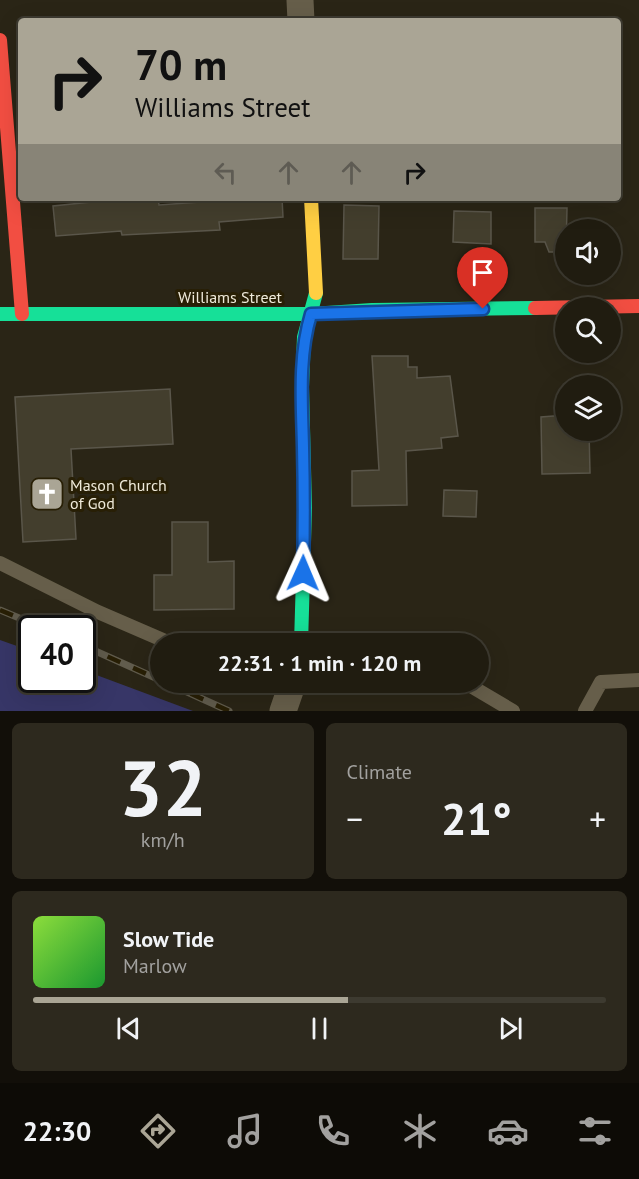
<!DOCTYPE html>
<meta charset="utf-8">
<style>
:root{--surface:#201c10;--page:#2d291e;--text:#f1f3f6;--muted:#a2a19f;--line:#3d3a30;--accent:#aaa595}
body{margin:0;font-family:"PT Sans",sans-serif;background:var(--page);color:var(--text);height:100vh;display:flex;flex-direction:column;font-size:22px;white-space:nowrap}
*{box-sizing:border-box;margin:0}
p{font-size:20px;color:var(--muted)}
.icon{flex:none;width:33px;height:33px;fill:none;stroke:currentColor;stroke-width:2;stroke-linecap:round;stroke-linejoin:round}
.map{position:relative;height:711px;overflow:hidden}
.drawer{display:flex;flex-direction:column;gap:12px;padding:12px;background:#120f09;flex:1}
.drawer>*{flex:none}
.top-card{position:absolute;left:18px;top:18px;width:603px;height:183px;border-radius:6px;box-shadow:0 6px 24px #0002,0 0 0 2px var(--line);background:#aaa595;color:#111;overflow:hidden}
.controls{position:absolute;left:555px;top:219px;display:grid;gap:12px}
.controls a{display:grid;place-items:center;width:66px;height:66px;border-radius:50%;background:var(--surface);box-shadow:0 6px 24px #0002,0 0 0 2px var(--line);font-size:30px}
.speed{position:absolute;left:18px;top:615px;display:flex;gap:12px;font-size:30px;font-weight:700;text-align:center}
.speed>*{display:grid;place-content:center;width:78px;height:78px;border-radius:50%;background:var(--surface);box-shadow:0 6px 24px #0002,0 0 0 2px var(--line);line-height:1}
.speed .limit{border:3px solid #111;border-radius:9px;background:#fff;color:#111}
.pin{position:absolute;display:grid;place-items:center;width:51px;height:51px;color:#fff;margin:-62px -26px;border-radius:50% 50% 50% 0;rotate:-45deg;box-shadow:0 0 6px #0007}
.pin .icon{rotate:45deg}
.me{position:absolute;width:66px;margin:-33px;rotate:1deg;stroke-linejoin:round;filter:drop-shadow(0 0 4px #0008)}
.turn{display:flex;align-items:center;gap:21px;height:126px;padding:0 18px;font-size:27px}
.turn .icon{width:78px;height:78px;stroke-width:2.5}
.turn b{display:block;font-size:42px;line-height:51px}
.lanes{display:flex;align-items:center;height:57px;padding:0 18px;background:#0003;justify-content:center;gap:30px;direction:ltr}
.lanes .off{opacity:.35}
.big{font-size:45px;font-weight:700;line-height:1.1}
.drawer .widget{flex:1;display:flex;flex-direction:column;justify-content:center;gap:9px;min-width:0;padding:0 21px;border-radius:9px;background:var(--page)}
.drawer .dial{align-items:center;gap:0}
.dial b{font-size:78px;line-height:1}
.song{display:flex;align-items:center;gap:18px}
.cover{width:72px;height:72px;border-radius:9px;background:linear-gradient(135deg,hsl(90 70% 55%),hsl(130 70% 35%))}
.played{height:6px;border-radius:3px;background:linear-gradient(90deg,var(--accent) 55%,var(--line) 55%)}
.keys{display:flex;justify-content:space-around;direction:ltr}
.heat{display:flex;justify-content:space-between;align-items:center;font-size:33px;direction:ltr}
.drawer .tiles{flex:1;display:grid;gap:12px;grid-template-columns:1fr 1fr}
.widget:last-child{grid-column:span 2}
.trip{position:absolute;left:150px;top:633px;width:339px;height:60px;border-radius:30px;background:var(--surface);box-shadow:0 6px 24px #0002,0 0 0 2px var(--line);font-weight:700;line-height:60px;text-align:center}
.menu{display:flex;height:96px;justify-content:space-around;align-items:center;background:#0d0b06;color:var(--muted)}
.menu .icon{width:42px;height:42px}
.menu .on{color:var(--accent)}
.menu b{font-size:27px;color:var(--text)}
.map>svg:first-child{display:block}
</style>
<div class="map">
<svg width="639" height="711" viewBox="0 0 639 711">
<rect width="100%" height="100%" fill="#2a2516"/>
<path fill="#373667" d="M0,640L31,651L32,680H82L83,670L193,711H0Z"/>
<path fill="#433e2d" stroke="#5a564a" stroke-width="1.5" d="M130,198H158L159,205L200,202V198H282L283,217L219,222L220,230L122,235L121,231L56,236L53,206Z
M344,205L379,206L378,259H343Z
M535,208H567L566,252H549L545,242H535Z
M454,211L491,212V244L453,242Z
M372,356H408V367H417V378L450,376L458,436L441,438L442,448L406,451L407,505L352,506V471L379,470Z
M170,389L173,444L71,449L76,539L23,542L15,397Z
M566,415V430H589L590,473L542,474L541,417Z
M444,490L477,491L476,517L443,516Z
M172,522H208V562L234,561V609L154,610V575H172Z"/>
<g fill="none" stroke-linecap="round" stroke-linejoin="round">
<path stroke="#665e4a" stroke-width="14" d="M0,563L98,612L172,644
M302,637L327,644
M263,682L289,693
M464,682L513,711
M585,711L601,682L639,680"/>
<path stroke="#665e4a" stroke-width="27" d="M300,0L301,21
M283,711L293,682"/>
<path stroke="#16e098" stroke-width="14" d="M0,314H311L372,310L535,308
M301,644L305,508L302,387L304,337L316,293"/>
<path stroke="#ffcf43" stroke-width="14" d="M311,198L316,293"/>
<path stroke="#f24e42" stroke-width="14" d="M0,40L22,314
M535,308L639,306"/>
<g stroke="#615c4d" stroke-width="7">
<path id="rail" d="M0,610L43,628
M82,645L160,680
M165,682L229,711"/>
</g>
<use href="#rail" stroke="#281f05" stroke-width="4.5" stroke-dasharray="14" stroke-linecap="butt"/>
</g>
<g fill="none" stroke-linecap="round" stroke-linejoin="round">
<g stroke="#114b97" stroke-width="15">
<path id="route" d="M303,573C304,531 304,489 303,447C302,403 298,357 311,314L483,309"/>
</g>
<use href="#route" stroke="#1a73e8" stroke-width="10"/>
</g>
<defs>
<g id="church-square" transform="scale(1.725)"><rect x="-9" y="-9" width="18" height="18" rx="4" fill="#aaa595" stroke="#281f05"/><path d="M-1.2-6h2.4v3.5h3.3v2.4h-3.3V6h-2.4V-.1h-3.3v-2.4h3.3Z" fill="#fff"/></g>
</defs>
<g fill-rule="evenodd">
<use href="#church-square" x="47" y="494"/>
</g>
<g text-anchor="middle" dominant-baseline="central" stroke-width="6" stroke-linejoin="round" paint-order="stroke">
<g font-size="16" fill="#efeada" stroke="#281f05">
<text x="230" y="297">Williams Street</text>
</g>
<g font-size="16" fill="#efeada" stroke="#281f05" text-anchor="start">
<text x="70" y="485">Mason Church<tspan x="70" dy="18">of God</tspan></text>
</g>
</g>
</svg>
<div class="controls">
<a><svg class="icon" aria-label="sound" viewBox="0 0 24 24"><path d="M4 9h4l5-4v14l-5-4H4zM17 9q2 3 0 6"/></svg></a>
<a><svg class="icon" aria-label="search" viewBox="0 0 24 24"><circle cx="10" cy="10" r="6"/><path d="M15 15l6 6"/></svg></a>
<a><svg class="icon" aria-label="layers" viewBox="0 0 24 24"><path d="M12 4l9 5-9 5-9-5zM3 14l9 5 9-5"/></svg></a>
</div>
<div class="speed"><div class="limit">40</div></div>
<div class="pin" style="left:483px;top:309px;background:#d93025"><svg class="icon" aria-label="arrive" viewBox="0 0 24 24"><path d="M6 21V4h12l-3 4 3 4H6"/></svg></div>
<svg class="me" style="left:303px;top:573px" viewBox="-20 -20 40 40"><path d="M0-17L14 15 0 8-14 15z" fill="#1a73e8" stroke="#fff" stroke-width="4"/></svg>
<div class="trip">22:31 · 1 min · 120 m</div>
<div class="top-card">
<div class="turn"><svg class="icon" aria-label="right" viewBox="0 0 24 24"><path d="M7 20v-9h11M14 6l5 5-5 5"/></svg><div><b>70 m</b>Williams Street</div></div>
<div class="lanes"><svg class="icon off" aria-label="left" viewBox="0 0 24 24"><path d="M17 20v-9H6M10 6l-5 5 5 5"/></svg><svg class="icon off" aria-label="ahead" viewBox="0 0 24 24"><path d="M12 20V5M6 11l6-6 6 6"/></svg><svg class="icon off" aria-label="ahead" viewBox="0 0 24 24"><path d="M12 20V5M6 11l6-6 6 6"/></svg><svg class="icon" aria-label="right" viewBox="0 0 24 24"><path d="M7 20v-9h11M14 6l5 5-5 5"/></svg></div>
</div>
</div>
<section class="drawer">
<div class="tiles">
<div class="widget dial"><b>32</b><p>km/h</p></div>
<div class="widget"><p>Climate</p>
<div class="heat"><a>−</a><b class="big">21°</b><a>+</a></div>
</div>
<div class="widget">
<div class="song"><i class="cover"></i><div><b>Slow Tide</b><p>Marlow</p></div></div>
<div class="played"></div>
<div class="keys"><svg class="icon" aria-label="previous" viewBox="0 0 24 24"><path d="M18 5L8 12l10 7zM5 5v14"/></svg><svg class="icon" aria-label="pause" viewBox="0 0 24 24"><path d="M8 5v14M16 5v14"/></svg><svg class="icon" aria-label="next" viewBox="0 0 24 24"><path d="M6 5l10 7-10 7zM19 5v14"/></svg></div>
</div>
</div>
</section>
<nav class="menu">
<b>22:30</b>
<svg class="icon on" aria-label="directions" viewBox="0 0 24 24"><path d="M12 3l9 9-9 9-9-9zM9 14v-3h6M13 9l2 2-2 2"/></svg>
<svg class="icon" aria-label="music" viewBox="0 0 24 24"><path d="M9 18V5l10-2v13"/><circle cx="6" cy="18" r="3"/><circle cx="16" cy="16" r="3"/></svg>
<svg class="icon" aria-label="phone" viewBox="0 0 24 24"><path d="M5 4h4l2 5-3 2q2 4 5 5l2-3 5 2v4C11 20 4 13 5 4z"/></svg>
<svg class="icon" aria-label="climate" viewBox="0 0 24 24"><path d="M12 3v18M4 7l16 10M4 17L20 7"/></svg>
<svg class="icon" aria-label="car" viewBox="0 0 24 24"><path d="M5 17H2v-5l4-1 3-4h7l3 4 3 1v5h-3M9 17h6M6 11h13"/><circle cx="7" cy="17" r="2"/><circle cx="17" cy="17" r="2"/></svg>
<svg class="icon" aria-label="filters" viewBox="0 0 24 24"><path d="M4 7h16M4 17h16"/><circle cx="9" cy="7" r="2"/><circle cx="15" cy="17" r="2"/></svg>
</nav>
